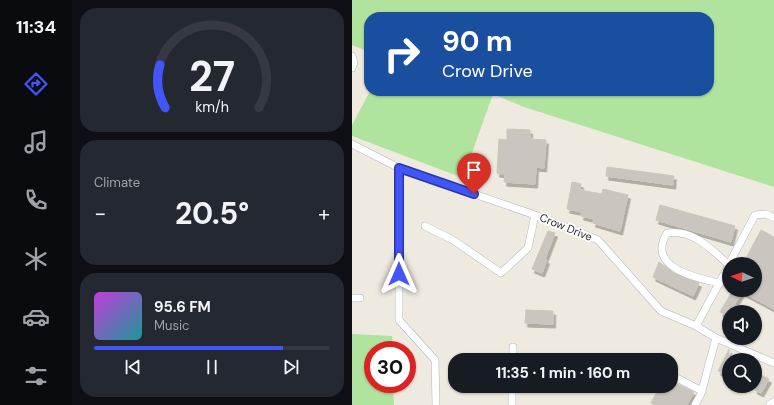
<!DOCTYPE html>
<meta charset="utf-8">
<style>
:root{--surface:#171b24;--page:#242831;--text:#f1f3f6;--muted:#9ea1a6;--line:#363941;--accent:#4255f9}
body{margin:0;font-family:"DM Sans",sans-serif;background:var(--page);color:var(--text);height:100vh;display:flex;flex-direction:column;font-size:15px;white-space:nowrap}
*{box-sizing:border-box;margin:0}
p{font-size:13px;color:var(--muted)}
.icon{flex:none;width:22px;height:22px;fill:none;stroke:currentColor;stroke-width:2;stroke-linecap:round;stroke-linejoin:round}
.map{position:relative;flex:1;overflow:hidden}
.side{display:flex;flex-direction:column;gap:8px;padding:8px;background:#0d0f14;width:280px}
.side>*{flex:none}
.top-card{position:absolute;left:12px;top:12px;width:350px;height:84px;border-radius:16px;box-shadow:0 1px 3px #0004;background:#1a4fa0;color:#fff;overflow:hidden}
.needle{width:26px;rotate:274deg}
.tools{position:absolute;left:370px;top:257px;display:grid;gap:8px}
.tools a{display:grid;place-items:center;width:40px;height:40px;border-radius:50%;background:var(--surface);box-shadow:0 1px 3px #0004;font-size:20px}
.speed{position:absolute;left:12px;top:341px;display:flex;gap:8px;font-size:20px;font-weight:700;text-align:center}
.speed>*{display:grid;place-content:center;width:52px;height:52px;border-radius:50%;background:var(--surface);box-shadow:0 1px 3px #0004;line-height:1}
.speed .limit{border:6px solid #d22;background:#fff;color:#111}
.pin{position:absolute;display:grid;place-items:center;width:34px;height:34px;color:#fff;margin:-41px -17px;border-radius:50% 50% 50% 0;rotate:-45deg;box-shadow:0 0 4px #0007}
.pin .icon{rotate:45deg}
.me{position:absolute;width:44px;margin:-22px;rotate:0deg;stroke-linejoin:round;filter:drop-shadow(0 0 3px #0008)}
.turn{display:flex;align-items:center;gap:14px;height:84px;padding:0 12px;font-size:18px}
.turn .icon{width:52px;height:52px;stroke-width:2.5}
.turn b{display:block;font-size:28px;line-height:34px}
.big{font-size:30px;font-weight:700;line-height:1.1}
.side .widget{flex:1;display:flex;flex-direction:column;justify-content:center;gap:6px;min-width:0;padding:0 14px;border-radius:16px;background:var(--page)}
.side .dial{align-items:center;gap:0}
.dial svg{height:104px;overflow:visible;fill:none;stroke:var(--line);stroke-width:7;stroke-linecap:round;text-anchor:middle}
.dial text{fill:var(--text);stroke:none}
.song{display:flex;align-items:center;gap:12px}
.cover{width:48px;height:48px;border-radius:6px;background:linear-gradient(135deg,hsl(290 70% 55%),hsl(180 70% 35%))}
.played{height:4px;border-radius:2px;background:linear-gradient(90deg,var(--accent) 80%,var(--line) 80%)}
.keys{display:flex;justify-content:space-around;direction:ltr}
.heat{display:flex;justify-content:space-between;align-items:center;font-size:22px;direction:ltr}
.trip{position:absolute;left:96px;top:353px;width:230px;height:40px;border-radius:16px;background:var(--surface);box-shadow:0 1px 3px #0004;font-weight:700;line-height:40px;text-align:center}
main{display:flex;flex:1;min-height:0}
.menu{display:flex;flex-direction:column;width:72px;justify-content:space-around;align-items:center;background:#090b0e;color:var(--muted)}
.menu .icon{width:28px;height:28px}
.menu .current{color:var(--accent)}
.menu b{font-size:18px;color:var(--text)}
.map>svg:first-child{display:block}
</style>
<main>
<nav class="menu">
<b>11:34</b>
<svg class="icon current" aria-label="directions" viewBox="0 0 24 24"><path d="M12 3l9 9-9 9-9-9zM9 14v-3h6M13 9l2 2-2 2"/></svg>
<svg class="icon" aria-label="music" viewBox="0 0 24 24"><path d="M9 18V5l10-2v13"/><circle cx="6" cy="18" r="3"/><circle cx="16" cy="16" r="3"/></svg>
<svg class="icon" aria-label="phone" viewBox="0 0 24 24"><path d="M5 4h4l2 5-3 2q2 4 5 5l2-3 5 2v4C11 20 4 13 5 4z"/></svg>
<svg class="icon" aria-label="climate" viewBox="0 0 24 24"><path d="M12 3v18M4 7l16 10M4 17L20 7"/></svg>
<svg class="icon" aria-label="car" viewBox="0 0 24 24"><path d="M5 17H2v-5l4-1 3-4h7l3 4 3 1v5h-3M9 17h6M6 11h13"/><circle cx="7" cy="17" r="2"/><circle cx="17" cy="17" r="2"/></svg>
<svg class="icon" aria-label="filters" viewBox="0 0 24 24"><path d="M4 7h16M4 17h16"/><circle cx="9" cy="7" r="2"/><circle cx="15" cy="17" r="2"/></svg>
</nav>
<section class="side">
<div class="widget dial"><svg viewBox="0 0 100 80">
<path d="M14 69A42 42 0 1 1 86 69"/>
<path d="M14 69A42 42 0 0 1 10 36" stroke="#4255f9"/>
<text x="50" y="56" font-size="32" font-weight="700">27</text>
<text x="50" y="72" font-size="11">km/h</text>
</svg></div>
<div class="widget"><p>Climate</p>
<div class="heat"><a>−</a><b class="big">20.5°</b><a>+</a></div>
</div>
<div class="widget">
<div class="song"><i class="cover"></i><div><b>95.6 FM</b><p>Music</p></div></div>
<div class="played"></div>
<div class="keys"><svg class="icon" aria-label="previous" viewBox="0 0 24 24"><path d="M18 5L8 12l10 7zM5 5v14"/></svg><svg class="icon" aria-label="pause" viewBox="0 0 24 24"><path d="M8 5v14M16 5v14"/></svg><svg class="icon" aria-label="next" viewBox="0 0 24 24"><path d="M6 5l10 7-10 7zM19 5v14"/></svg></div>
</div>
</section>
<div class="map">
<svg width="422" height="405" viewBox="0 0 422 405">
<defs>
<filter id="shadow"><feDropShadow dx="2.5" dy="4" stdDeviation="0" flood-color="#0004"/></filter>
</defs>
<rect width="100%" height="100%" fill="#eeeae0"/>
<path fill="#b0e49e" d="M0,0H422V187L172,107L141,94L111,178L0,136V125L18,91H357V17H17V52L0,45Z
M0,334L40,336L41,350H21V384H41L42,405H0Z"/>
<path fill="#cac6bf" stroke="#cac6b9" filter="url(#shadow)" d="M155,129L178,130V139L194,140L192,168L184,167L183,184L152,182L153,174L145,173L147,139L155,140Z
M255,167L322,176L321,185L254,176Z
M220,182L229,184L228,190L250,194L251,189L276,195L268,231L241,223L242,219L229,216L230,212L215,209Z
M308,205L383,226L379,242L304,220Z
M409,230L422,237V309L390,292L376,316L368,312L381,290H403V264H391Z
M196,231L203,233L193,259L195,260L190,273L180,269Z
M307,262L322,273L347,283L341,296L301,277Z
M174,310L201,311V324L173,323Z
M377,349V376L366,371Z
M403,372L417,379L409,393L403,390Z
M319,381L342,392L335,405H303L299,403L308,386H319Z"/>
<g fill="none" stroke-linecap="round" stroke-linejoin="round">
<g stroke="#b3b5c0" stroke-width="8">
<path id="minor" d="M0,56L2,63L0,68
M0,144L47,168L183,215L246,240L309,311L344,326L364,338L422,363
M47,168V320L83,360L84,405
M73,226L101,240L149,273L176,248L183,215
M377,264L403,215L414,214L422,218
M0,298H8
M344,326L377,265C359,249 341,229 315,233C294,267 343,278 368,283
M161,360V347
M319,375L350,391
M418,404L422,402
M160,405V386
M343,405L349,394L364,338"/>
</g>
<use href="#minor" stroke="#fff" stroke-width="7"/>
</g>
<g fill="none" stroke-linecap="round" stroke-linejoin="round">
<g stroke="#2b37a2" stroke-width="10">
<path id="route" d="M47,274V168L122,194"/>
</g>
<use href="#route" stroke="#4255f9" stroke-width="7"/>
</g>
<g text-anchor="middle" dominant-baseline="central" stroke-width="4" stroke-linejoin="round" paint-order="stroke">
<g font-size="11" fill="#2d2d2d" stroke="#fff">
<text transform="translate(214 227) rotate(22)">Crow Drive</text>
</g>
</g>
</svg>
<div class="tools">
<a><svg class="needle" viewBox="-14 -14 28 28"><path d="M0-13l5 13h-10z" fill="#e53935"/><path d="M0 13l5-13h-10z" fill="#9ea1a6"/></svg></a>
<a><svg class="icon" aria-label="sound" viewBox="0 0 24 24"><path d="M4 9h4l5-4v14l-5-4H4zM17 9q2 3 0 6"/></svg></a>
<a><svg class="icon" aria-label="search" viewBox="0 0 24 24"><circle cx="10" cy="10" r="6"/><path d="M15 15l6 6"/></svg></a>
</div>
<div class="speed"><div class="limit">30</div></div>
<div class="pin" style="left:122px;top:194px;background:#d93025"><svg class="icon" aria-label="arrive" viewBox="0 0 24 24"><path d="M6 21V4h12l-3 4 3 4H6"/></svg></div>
<svg class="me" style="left:47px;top:274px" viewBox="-20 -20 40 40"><path d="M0-17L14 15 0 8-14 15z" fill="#4255f9" stroke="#fff" stroke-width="4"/></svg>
<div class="trip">11:35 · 1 min · 160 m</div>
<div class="top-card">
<div class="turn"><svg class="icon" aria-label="right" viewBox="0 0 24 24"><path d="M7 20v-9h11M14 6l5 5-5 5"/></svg><div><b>90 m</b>Crow Drive</div></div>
</div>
</div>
</main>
